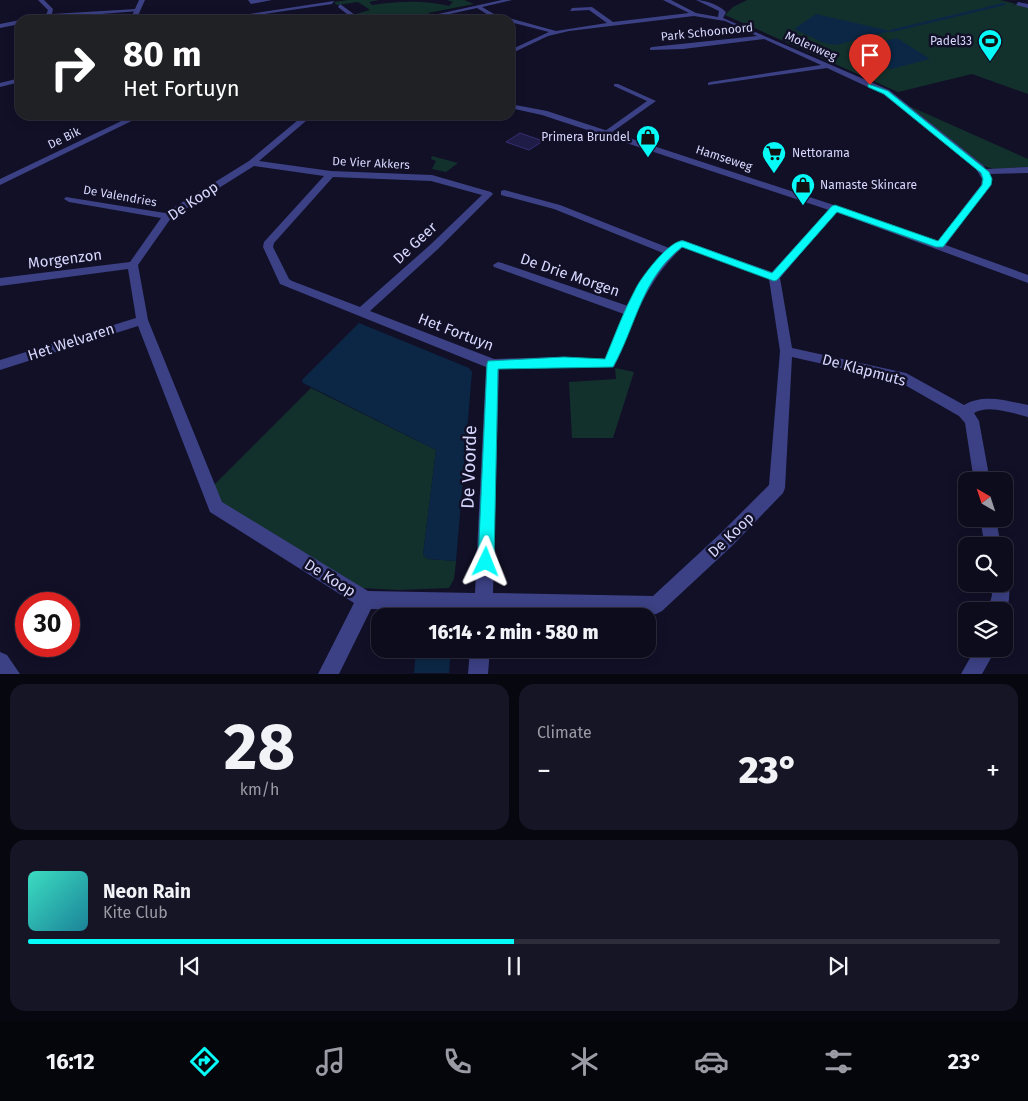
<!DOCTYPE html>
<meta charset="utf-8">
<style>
:root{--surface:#0d0c1d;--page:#161526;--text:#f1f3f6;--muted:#9a9ba4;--line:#2d2c3b;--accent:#06faf7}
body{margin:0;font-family:"Fira Sans",sans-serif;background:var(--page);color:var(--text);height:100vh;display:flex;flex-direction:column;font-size:19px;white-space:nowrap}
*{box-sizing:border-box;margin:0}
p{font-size:16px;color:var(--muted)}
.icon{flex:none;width:28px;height:28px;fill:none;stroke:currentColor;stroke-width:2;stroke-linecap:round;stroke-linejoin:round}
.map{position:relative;height:674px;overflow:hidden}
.panel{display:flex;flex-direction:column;gap:10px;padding:10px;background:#070710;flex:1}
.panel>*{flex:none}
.top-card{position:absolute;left:15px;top:15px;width:500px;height:105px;border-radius:15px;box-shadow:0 2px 12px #0003,0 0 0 1px var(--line);background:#202124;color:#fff;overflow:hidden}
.needle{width:32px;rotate:321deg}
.controls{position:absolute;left:958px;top:472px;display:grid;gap:10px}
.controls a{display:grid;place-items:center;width:55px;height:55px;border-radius:10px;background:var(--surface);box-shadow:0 2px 12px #0003,0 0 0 1px var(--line);font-size:25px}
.speed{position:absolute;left:15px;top:592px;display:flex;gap:10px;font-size:25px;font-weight:700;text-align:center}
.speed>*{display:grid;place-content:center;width:65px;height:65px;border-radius:50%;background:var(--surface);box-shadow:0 2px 12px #0003,0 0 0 1px var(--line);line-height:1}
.speed .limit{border:8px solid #d22;background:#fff;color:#111}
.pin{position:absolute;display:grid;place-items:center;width:42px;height:42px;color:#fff;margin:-51px -21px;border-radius:50% 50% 50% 0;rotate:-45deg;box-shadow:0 0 5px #0007}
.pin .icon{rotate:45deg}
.me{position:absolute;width:55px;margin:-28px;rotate:2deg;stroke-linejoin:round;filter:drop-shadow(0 0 4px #0008)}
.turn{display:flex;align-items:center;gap:18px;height:105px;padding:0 25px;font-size:22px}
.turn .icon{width:65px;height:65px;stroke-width:2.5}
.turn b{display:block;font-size:35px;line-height:42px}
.big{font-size:38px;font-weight:800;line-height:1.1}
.panel .widget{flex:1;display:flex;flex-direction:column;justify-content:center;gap:8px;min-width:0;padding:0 18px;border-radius:15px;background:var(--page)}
.panel .dial{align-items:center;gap:0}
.dial b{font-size:65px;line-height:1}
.song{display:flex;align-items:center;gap:15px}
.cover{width:60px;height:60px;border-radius:8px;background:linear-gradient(135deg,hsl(170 70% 55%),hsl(190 70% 35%))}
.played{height:5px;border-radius:2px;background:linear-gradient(90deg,var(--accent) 50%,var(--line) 50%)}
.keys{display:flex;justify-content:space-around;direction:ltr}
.heat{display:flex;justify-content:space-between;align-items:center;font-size:28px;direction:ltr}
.panel .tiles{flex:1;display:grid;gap:10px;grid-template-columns:1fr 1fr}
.widget:last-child{grid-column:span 2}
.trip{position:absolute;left:371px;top:608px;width:285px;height:50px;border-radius:15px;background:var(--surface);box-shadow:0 2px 12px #0003,0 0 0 1px var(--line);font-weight:800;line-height:50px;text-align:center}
.menu{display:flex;height:80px;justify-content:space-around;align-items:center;background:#05050c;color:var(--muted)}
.menu .icon{width:35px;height:35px}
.menu .selected{color:var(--accent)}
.menu b{font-size:22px;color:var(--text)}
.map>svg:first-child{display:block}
</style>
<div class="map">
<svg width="1028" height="674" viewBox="0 0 1028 674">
<rect width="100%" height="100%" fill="#111027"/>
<path fill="#13312c" d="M348,0H379L369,2L372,5C398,1 423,0 449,6L453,2L447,0H464L474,4L428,13L431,15C408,20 378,25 356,14L370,10L358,2L337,5L334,2Z
M747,0H1000L1016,4L1012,6L1018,4L1028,6V94L972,74L898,92L725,15L733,7Z
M909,106L1028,159V167L994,169L984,166Z
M432,156L458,163L446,172L432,169L436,161L431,159Z
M615,368L634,372L613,438H572L569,382L616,379Z
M311,388L436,450L423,555L428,559L456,561L454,579L449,588L399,590L343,587L207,492Z"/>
<path fill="#0b2745" d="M816,14L891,31L836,45L824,43L794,29Z
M897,38L930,59L891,69L846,51Z
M359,323L469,368L472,372L456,561L428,559L423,555L436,450L303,383L302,380Z
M416,649H451L449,673H414Z"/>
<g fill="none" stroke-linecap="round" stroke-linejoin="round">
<path stroke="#0b2745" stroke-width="2.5" d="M891,31L1004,4"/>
</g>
<path fill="#201c48" stroke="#352f73" d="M520,133L543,141L529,150L506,142Z"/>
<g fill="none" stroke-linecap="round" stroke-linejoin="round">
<path fill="#3c4185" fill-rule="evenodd" d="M38,0H44L53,9L52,14L136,9L139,11L24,20L46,15L48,10Z
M248,0H272L251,4Z
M502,0H512L482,7L494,14L556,31L607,23L589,10L570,11L572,8L592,7L613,22L689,13L663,0H671L696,13L718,17L719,11L696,0C706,0 719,5 726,12L723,18L889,90L983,165L986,169L1028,167V173L989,174L992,179L989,187L944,247H936L935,245L981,185L982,179L976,169L883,94L827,68L708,85V83L710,82L821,65L764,39L683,49L650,50V48L652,47L757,36L725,21L694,16L569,31L548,36L510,54V50L549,32L510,22V20L490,16L477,8L422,20H411Z
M334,1L332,4L224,20H210Z
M1018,2L1028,4V8L1016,5Z
M340,4L355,15L368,20L351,17L338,7Z
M20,20V24L0,28V24Z
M614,84H618L656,101L608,135L604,133L605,131L647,101L614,86Z
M134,115H144L0,185V179Z
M304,115H313L259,161L331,171L432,175L491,192L493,194L438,249L370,311L494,359L564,357L605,359L624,314L494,267L493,265L498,262L502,263L628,306L642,280L663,253L554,209L501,195V191L504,190L560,205L669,248L681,240L772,272L832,206H838V210L780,278L792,348L906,373L964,405C984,393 1007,401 1028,405V417C1012,413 988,404 974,413L979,421L990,481H974L965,423L959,416L898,381L792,357L785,488L783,493L733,545L662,611L656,614L492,611V616H474V611L371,609L339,674H318L354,603L210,512L138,326L0,370V360L136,318L128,269L0,286V278L130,262L161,218L69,202L64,199L66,197L165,213L249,161ZM254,166L324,176L264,242L263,247L280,284L486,367L475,593L368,591L222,502L148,320L138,265L171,218ZM333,177L431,181L482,195L430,245L360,307L292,281L289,279L273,247L274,243ZM683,247L769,279L780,351L769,485L721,533L653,596L493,593L499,369L614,367C620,356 624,343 629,331C642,300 656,271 683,247Z
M980,519H996L1001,546H985Z
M1004,577C1013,588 1009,604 1004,617V611H988L992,595L990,584H1004Z
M470,649H490L488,674H468Z
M975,649H996L982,674H961Z
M0,652L7,655L20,674H0Z"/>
<path fill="#3c4185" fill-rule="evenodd" d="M139,0H145L136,20H130Z
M20,78V82L0,87V83Z
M510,104L547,111L852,211L1028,275V283L844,215L542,115L510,108Z"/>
</g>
<path fill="#06faf7" stroke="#04a2a1" d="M868,84L888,91L989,172L992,179L991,185L943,247H936L837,212L777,280L774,281L682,247C641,279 637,324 613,367L498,369L494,562L491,568L486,570L480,568L478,562L487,364L488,361L564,357L605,359C615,335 624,310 636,288C642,276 671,238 684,241L772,273L832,206L835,205L938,241L982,185L983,179L981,173L884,94L868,87Z"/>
<defs>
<g id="stadium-pin" transform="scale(1.25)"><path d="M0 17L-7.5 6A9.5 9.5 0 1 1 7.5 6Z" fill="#06faf7" stroke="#111027"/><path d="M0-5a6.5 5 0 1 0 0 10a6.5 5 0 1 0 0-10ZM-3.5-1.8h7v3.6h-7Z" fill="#111"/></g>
<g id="shop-pin" transform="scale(1.25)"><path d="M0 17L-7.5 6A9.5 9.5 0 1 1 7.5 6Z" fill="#06faf7" stroke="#111027"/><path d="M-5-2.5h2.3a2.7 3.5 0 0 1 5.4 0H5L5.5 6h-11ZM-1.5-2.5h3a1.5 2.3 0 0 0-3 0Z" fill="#111"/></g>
<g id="supermarket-pin" transform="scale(1.25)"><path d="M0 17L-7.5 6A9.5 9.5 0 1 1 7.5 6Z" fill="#06faf7" stroke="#111027"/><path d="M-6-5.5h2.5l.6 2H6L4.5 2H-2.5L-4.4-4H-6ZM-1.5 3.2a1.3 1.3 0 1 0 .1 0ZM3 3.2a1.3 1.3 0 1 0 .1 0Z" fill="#111"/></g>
</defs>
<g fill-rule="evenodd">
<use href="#stadium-pin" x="990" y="41"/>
<use href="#shop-pin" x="648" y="137"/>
<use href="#supermarket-pin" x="774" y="153"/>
<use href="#shop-pin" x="803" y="185"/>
</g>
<g text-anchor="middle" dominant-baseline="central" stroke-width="5" stroke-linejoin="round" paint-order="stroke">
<g font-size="12" fill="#d7d7fe" stroke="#111027">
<text transform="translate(707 32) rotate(-6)">Park Schoonoord</text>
<text transform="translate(811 46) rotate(24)">Molenweg</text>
<text transform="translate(64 138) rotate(-26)">De Bik</text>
<text transform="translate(724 158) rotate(18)">Hamseweg</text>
<text transform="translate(371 163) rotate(3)">De Vier Akkers</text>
<text transform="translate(120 196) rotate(10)">De Valendries</text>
</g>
<g font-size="12" fill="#d7d7fe" stroke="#111027" text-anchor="end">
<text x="972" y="41">Padel33</text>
<text x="630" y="137">Primera Brundel</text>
<text x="792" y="153" text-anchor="start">Nettorama</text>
<text x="820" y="185" text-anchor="start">Namaste Skincare</text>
</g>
<g font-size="15" fill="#d7d7fe" stroke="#111027">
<text transform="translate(193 201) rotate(-34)">De Koop</text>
<text transform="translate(415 243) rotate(-43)">De Geer</text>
<text transform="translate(65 259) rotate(-7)">Morgenzon</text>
<text transform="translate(570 275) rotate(19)">De Drie Morgen</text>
<text transform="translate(456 332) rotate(21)">Het Fortuyn</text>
<text transform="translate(71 342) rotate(-18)">Het Welvaren</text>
<text transform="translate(864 370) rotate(15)">De Klapmuts</text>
<text transform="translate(731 535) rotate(-44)">De Koop</text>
<text transform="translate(330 578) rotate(32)">De Koop</text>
</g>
<g font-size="18" fill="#d7d7fe" stroke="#111027">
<text transform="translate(469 467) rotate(-88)">De Voorde</text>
</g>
</g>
</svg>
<div class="controls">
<a><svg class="needle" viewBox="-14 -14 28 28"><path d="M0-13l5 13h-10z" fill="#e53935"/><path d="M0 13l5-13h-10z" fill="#9a9ba4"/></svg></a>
<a><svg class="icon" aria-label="search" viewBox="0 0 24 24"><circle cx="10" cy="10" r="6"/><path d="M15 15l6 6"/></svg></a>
<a><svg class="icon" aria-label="layers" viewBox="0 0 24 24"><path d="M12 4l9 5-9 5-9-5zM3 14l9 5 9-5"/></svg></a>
</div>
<div class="speed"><div class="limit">30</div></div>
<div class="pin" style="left:870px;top:85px;background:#d93025"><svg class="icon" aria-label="arrive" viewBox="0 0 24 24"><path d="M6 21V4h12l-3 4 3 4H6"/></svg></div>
<svg class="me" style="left:486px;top:562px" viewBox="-20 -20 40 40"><path d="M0-17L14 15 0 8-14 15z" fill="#06faf7" stroke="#fff" stroke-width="4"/></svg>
<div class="trip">16:14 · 2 min · 580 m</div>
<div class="top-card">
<div class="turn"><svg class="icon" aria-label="right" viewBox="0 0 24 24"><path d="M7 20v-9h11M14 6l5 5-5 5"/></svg><div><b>80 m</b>Het Fortuyn</div></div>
</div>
</div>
<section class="panel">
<div class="tiles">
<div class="widget dial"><b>28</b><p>km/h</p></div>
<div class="widget"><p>Climate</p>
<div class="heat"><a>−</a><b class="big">23°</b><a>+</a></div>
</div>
<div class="widget">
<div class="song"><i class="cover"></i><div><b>Neon Rain</b><p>Kite Club</p></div></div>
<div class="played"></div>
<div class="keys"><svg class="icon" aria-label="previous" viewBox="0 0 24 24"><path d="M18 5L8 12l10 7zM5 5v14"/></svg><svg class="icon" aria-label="pause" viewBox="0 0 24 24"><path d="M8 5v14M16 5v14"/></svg><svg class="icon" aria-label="next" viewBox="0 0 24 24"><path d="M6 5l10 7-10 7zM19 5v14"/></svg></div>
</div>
</div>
</section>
<nav class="menu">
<b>16:12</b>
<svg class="icon selected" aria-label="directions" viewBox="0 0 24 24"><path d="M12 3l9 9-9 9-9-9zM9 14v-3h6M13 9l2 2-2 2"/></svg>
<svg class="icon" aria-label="music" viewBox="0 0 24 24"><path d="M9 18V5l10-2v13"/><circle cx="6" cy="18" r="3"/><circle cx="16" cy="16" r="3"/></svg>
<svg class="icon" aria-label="phone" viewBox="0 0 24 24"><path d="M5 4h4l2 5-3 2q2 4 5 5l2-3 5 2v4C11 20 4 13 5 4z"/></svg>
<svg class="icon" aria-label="climate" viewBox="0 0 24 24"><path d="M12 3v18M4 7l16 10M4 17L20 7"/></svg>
<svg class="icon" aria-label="car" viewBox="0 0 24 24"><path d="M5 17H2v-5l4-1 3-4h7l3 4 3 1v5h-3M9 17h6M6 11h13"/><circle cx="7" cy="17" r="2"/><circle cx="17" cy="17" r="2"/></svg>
<svg class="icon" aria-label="filters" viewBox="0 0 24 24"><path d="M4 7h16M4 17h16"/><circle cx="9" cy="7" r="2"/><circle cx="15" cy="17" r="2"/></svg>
<b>23°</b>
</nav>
